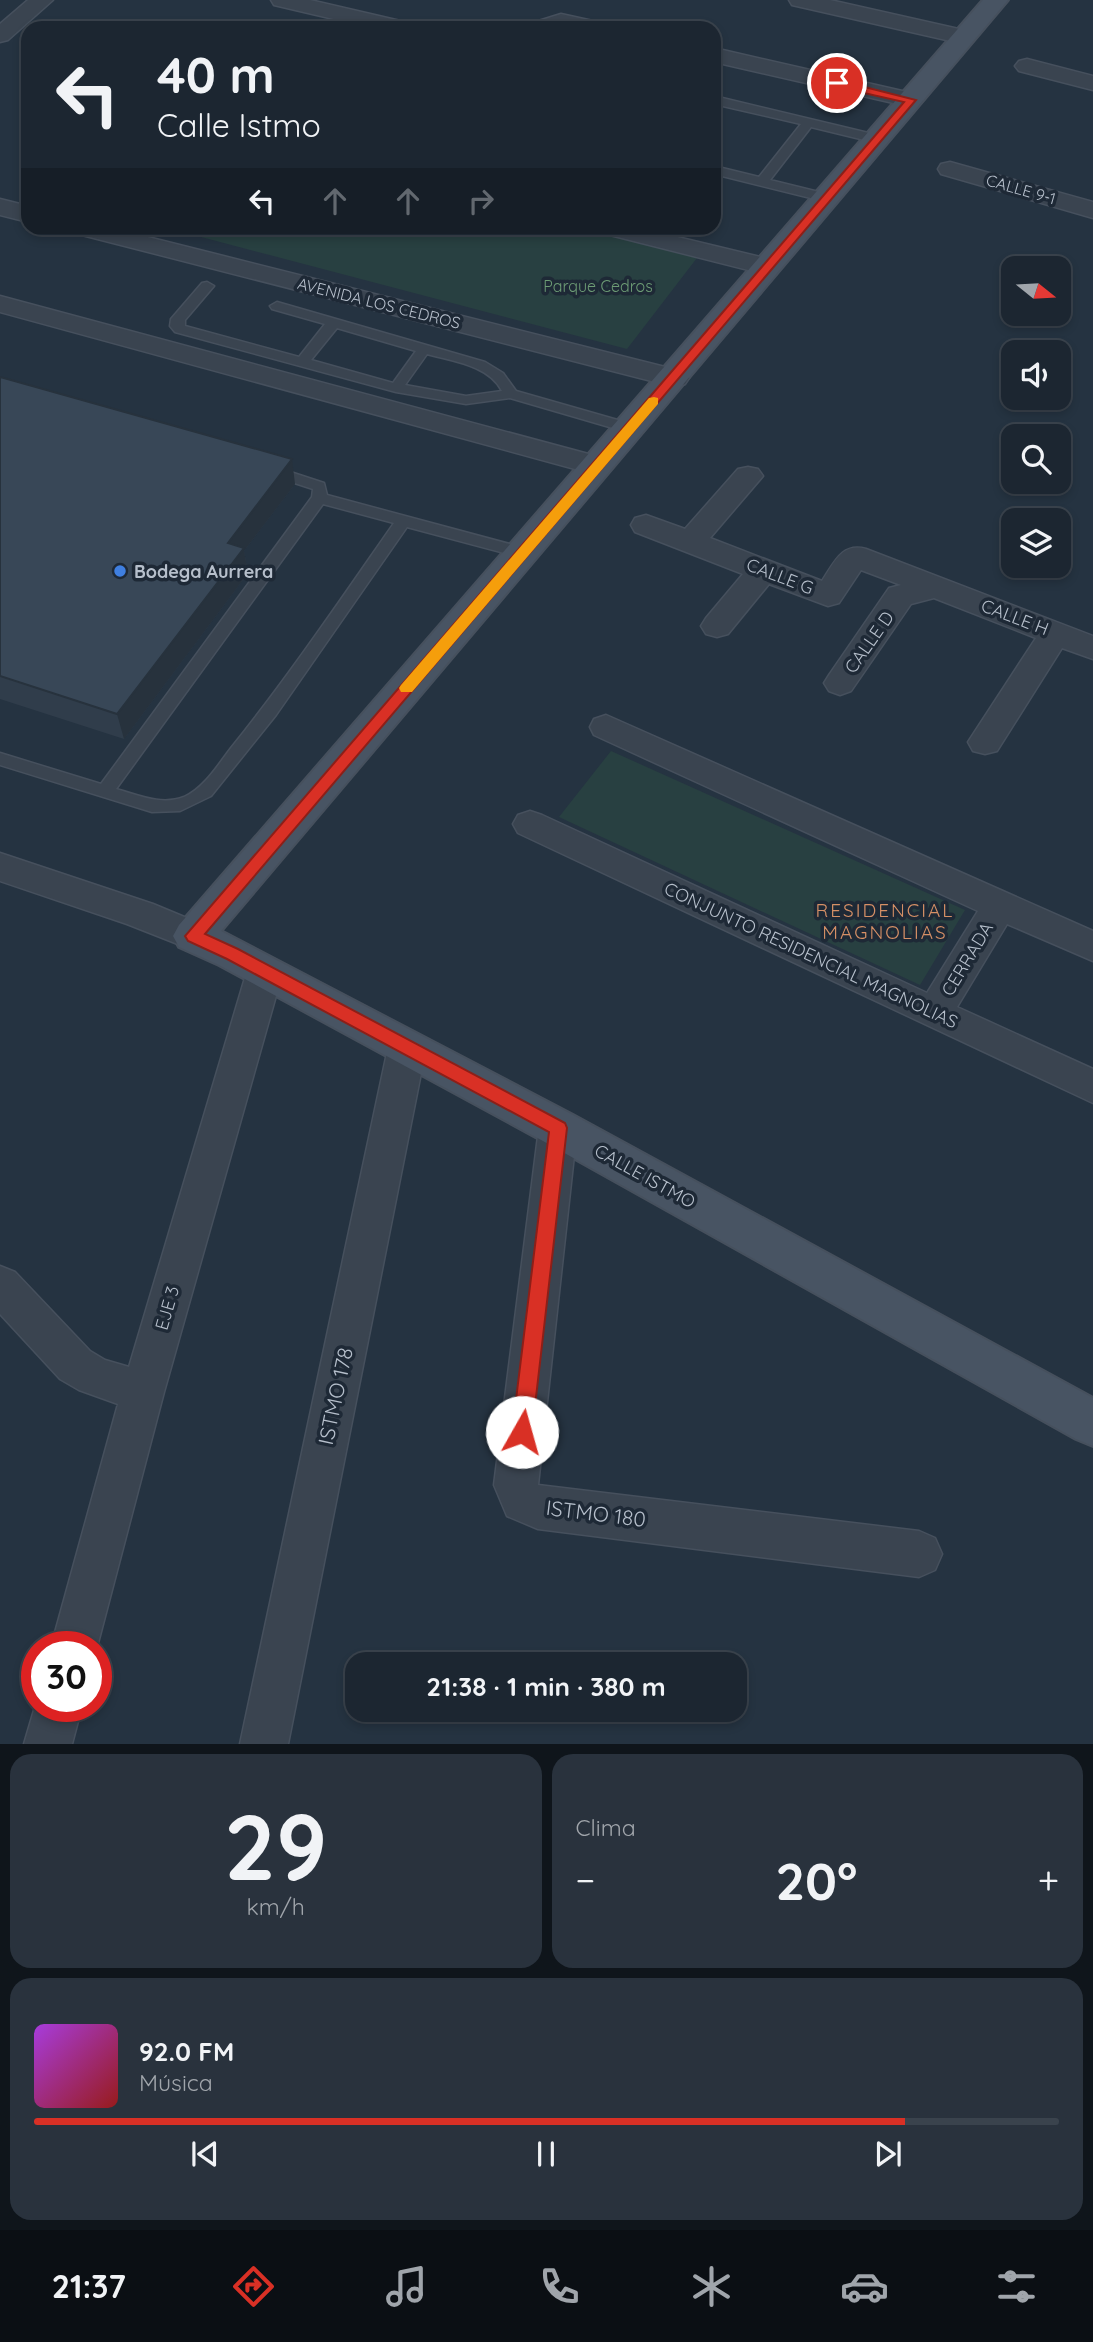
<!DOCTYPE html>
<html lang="es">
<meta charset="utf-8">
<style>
:root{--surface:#1c2631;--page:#29323d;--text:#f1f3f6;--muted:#a0a5ab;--line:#3a434d;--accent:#d93025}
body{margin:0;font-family:Quicksand,sans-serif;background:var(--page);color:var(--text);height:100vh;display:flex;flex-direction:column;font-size:26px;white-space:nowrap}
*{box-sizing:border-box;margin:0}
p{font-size:23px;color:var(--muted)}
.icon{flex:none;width:38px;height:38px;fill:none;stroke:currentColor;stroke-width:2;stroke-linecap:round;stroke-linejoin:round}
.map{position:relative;height:1744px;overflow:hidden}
.side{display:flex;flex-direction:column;gap:10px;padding:10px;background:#0f151b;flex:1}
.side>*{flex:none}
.top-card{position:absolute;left:21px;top:21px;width:700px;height:214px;border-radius:21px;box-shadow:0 4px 10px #0003,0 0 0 2px var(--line);background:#1c2631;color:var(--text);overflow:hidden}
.needle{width:46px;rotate:108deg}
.buttons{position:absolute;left:1001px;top:256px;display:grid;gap:14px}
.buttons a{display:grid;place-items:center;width:70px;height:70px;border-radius:14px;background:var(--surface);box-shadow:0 4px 10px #0003,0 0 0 2px var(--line);font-size:35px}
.speed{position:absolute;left:21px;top:1631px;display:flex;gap:14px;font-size:35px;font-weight:700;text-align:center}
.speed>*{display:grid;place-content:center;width:91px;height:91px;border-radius:50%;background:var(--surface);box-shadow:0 4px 10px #0003,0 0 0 2px var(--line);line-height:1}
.speed .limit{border:10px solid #d22;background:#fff;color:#111}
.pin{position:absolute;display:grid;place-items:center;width:60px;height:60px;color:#fff;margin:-30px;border:4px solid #fff;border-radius:50%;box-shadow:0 2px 7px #0007}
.me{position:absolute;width:77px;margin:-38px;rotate:7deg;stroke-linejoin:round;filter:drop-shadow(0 0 5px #0008)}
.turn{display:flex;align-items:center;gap:24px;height:147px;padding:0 21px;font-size:32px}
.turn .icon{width:91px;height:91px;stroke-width:2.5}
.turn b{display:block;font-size:49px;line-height:60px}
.lanes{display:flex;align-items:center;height:66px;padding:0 21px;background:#0003;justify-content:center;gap:35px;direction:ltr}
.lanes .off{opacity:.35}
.big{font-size:52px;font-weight:700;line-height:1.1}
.side .widget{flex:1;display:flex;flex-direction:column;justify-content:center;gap:10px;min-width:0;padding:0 24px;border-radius:21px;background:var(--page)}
.side .dial{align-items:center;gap:0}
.dial b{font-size:91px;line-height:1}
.song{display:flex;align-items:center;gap:21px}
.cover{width:84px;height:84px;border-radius:10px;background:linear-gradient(135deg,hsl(280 70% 55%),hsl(0 70% 35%))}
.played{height:7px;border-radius:4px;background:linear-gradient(90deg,var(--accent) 85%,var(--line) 85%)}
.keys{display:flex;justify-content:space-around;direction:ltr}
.heat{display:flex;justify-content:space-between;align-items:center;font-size:38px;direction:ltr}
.side .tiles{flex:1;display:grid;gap:10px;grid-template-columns:1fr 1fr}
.widget:last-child{grid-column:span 2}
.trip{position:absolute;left:345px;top:1652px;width:402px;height:70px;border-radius:21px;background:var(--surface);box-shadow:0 4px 10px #0003,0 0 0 2px var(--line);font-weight:700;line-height:70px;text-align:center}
.tabs{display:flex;height:112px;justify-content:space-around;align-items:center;background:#0b0f14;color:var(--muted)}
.tabs .icon{width:49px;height:49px}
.tabs .active{color:var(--accent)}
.tabs b{font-size:32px;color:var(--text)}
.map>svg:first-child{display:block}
</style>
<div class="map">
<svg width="1093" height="1744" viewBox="0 0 1093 1744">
<rect width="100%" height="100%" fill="#253341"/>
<path fill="#284041" d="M167,228H580L700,254L627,349Z
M611,751L965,910L920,985L559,817Z"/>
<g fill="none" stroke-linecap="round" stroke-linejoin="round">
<g stroke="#46505d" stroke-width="3">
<path id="lane" d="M714,96L881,136L883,139L877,143L811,127L770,180L831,195L833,198L827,202L714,174V166L759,177L801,124L714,104Z
M207,282L214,286L185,320V326L299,357L325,324L272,309L270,306L277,302L485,362L503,373L516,391L635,425L637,428L630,433L510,398L466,404L396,392L175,332L170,326L171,319L202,283ZM337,328L416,351L393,383L311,360ZM427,354C452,361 489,365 502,391L466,396L405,385Z
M272,466L324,483L327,495L528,549L531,553L523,558L407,527L276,715L211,796L180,811L152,812L0,765V753L101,784L312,497L313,489L267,474L265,471ZM323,504L394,523C341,599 289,676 231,748C218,765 204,788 184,797C161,806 138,795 116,789Z"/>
</g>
<g stroke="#46505d" stroke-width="3">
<path id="street" d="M28,0H53L8,40L0,42V24Z
M271,0H310L409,23L412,28H372L274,5Z
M789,0H830L972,32L975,37L972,42L964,44L792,5Z
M561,14L602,23L605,28H529L532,23Z
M714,48L911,93L919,95L923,100L919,105L911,107L714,62Z
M1027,59L1093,76V90L1019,71L1015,66L1019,61Z
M950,162L1093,202V218L941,174L938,169L941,164Z
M0,199L28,206V222L0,215Z
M70,228H112L685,372L689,378L685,384L675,387L74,233Z
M598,228H640L777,261L781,267L777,273L768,275L602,233Z
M0,296L607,459L612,466L607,473L597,475L0,312Z
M748,467L758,469L763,476L710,538L822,581C834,563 842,542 866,549L1093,636V659L1062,648L997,751L985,754L973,751L968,742L1036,638L934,598L911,604L851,691L840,695L829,691L824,683L829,675L889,588L901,585L861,570L839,603L828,606L769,584L728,634L717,637L706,634L701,626L706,618L743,574L635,532L631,525L635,518L646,515L685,529L738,469Z
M606,715L1093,931V961L1007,924L957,1007L1093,1069V1103L518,833L513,824L518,815L530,811L542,815L927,993L978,911L594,735L590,727L594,719Z
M0,853L153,904L206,926L211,936L206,946L193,950L127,924L0,881Z
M265,956L278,961L283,971L164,1392L97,1647L96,1649V1647H51L118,1404L79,1390L60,1379L0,1314V1266L15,1272L90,1351L105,1360L129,1367L247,971L252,961Z
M407,1032L420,1037L426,1048L288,1744H240L388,1048L394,1037Z
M558,1111L572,1116L577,1128L538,1485L919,1531L935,1538L942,1554L935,1570L919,1577L538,1529L507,1516L494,1485L539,1128L544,1116Z
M37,1700V1706H82L72,1744H24Z"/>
</g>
<g stroke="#46505d" stroke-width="4">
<path id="secondary" d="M983,0H1008L221,931L573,1115L1093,1398V1446L1076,1439L543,1141L219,965L179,947L173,936L179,925Z"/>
</g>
<use href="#lane" fill="#3a4450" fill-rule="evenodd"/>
<use href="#street" fill="#3a4450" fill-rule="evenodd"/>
<use href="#secondary" fill="#485463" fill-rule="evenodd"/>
</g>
<path fill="#303d4b" d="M0,377L295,484L244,551L248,573L124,739L0,699Z"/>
<path fill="#27323d" d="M292,459L295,484L244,551L248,573L124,739L117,714L228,543Z"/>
<path fill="#384757" stroke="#27323d" stroke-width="2" d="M0,377L292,459L228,543L244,548L117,714L0,676Z"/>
<path fill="#d93025" stroke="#8d1f18" stroke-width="2" d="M837,80L916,100L205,934L238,949L565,1123L567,1128L532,1432L529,1438L522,1441L515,1438L512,1432L549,1132L227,959L188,941L185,936L904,102L833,86V81Z"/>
<path fill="#f59e0b" d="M654,397L658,398V404L412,692H401L399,688L401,685L649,398Z"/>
<circle fill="#3f7fe0" stroke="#1e2936" stroke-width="2.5" cx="120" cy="571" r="7"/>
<g text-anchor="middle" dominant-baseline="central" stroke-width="7" stroke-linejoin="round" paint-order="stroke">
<g font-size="16" fill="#b6bfcb" stroke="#1e2936">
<text transform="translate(1021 189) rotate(16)">CALLE 9-1</text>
<text transform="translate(379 303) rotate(14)">AVENIDA LOS CEDROS</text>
</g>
<g font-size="16" fill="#6d9c75" stroke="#1e2936">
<text x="598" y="286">Parque Cedros</text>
</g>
<g font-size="18" font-weight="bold" fill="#b6bfcb" stroke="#1e2936" text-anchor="start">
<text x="134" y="571">Bodega Aurrera</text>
</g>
<g font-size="18" fill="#b6bfcb" stroke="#1e2936">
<text transform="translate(780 576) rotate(21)">CALLE G</text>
<text transform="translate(1015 617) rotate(21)">CALLE H</text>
<text transform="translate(869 642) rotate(-55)">CALLE D</text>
<text transform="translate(811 955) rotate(25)">CONJUNTO RESIDENCIAL MAGNOLIAS</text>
<text transform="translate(967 959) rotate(-59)">CERRADA</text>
<text transform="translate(645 1176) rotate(29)">CALLE ISTMO</text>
<text transform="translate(167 1308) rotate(-74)">EJE 3</text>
</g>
<g font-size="19" letter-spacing="2" fill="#d69066" stroke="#1e2936">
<text x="885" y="910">RESIDENCIAL<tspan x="885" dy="22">MAGNOLIAS</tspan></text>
</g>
<g font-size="21" fill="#b6bfcb" stroke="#1e2936">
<text transform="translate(335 1396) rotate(-78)">ISTMO 178</text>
<text transform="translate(596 1513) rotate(7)">ISTMO 180</text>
</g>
</g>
</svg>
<div class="buttons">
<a><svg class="needle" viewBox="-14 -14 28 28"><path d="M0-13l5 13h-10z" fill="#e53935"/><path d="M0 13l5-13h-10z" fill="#a0a5ab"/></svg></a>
<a><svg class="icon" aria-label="sound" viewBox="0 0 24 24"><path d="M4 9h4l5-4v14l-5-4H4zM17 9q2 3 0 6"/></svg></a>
<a><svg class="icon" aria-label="search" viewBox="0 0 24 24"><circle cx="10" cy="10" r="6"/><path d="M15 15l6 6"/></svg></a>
<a><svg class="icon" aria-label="layers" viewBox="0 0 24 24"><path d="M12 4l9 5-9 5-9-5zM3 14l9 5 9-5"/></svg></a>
</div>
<div class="speed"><div class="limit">30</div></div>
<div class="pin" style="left:837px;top:83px;background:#d93025"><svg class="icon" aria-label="arrive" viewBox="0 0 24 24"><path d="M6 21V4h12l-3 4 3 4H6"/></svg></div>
<svg class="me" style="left:522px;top:1432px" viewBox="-20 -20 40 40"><circle r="19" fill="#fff"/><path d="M0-13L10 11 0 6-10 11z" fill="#d93025"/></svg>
<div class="trip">21:38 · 1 min · 380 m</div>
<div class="top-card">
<div class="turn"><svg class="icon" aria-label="left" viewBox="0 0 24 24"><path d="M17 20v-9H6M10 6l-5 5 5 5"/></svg><div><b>40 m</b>Calle Istmo</div></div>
<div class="lanes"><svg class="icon" aria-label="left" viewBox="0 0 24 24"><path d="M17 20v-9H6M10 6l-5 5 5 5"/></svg><svg class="icon off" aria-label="ahead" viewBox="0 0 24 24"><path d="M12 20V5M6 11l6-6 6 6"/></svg><svg class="icon off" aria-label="ahead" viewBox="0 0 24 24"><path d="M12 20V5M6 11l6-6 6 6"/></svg><svg class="icon off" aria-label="right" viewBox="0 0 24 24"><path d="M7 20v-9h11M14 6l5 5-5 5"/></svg></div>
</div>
</div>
<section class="side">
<div class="tiles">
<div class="widget dial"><b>29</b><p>km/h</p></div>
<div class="widget"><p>Clima</p>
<div class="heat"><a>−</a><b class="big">20°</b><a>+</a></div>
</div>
<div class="widget">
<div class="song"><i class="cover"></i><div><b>92.0 FM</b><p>Música</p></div></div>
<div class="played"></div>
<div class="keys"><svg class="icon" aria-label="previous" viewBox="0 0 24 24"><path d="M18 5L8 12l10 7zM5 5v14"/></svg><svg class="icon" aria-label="pause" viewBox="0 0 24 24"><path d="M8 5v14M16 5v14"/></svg><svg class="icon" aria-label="next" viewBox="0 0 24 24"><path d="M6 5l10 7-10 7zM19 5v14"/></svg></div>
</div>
</div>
</section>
<nav class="tabs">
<b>21:37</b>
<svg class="icon active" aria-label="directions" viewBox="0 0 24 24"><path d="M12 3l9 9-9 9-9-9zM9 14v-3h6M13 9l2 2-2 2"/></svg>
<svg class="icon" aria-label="music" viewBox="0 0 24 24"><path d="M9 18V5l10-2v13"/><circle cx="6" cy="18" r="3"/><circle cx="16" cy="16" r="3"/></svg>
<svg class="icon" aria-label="phone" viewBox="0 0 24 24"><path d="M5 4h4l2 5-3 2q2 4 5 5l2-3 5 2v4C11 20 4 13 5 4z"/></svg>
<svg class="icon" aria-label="climate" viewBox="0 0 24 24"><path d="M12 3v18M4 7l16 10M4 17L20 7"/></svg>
<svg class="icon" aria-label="car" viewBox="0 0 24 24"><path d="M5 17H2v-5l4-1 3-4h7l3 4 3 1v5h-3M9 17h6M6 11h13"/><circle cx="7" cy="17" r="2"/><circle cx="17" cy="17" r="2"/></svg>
<svg class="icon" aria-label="filters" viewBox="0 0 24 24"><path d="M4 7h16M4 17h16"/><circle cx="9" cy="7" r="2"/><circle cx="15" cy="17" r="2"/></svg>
</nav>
